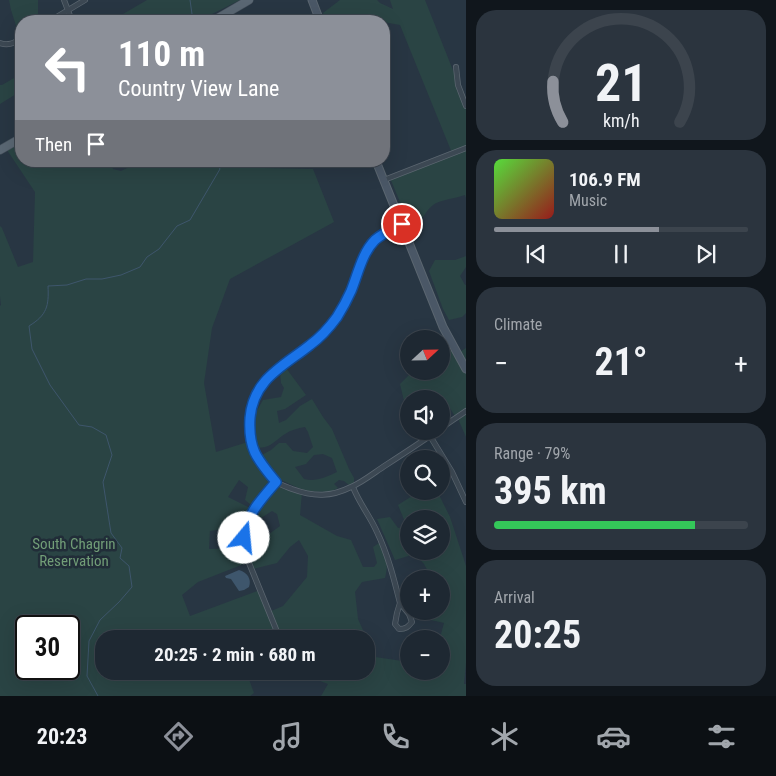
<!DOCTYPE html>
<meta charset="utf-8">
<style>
:root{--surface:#1e2832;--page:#2b343e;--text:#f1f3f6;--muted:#a1a6ac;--line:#3c444d;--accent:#8c9099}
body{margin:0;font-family:"Roboto Condensed",sans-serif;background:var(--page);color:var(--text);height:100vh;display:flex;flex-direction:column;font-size:19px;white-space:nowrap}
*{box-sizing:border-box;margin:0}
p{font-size:16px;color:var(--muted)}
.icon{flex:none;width:28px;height:28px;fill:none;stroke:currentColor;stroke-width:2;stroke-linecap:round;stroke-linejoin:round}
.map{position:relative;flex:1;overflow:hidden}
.details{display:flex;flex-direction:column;gap:10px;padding:10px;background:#10161c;width:310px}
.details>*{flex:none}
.banner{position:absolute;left:15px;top:15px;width:375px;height:152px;border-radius:20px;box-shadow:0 5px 20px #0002,0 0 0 1px var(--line);background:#8c9099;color:#fff;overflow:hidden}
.needle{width:32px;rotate:68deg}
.tools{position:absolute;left:400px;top:330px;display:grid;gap:10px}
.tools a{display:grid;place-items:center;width:50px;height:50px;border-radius:50%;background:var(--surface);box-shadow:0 5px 20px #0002,0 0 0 1px var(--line);font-size:25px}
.speed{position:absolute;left:15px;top:615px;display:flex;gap:10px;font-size:25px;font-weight:700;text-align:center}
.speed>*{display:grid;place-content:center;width:65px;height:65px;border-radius:50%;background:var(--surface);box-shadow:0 5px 20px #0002,0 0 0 1px var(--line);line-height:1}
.speed .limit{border:2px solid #111;border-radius:8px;background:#fff;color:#111}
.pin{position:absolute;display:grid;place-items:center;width:42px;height:42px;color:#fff;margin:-21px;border:2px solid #fff;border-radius:50%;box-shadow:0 1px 5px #0007}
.me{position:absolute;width:55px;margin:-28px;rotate:17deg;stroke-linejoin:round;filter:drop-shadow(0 0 4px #0008)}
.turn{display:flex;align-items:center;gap:18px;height:105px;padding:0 20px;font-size:22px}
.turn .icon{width:65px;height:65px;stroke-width:2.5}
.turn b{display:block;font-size:35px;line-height:42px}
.then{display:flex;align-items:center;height:48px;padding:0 20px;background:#0003;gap:10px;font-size:19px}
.big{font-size:38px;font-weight:700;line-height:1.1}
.details .card{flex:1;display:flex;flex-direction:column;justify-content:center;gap:8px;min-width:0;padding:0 18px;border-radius:20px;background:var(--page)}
.details .dial{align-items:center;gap:0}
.dial svg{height:130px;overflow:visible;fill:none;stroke:var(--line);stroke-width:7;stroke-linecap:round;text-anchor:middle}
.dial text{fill:var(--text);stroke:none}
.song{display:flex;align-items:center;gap:15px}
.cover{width:60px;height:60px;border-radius:8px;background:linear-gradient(135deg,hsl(110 70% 55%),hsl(0 70% 35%))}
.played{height:5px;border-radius:2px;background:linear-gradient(90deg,var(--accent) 65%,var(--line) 65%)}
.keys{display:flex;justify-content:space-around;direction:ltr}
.heat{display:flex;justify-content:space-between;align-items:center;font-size:28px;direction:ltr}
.charge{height:8px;border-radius:4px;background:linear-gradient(90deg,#34c759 79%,var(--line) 0)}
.trip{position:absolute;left:95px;top:630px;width:280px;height:50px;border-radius:20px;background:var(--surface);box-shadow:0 5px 20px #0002,0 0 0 1px var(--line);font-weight:700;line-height:50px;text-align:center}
.dock{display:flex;height:80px;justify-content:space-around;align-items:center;background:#0c1014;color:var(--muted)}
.dock .icon{width:35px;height:35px}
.dock .active{color:var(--accent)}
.dock b{font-size:22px;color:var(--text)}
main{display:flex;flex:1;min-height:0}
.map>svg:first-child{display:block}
</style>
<main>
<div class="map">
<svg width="466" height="696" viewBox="0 0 466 696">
<rect width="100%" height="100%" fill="#283643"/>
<path fill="#2a4444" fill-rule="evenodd" d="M9,0H38V21H21V34L19,35L11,10Z
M147,0H240L204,18L205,21H177L172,14L159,21H111Z
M340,0H377L380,3L393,9L390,0H425L466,103V198L465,195C457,198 439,200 433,205C420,216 428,220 407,223L403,209L390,178L452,153L400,25L372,20L326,21L323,13Z
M21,74V91L0,104V85H2Z
M21,138V161H110L113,169L121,171L142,161H262L261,164L265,168L313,169L334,222L230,279L212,328L204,383L216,452L251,441L252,449L276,482L302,493L300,515L337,536L351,540L363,567H374L377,563L373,547L379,543C386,556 389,563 385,578L362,582L355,592L358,619L375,657L409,662V671H441V639H412L423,629L435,637L441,634L444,623L413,616L411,611H441V579H432L424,564L415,554L395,560L377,519L390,517L398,528L407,527L398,505L420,491H437L450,517L466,566V663L464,684H466V696H321L328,684L299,673V671H366V639H322L318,632L302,639H280L275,628L247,639H104V671H246L254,693L250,696H0V306L1,305L0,296V226L2,228L18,267L33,262L35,192L5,147ZM239,480L248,487L245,500L255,508L245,528L259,532L261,518L272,511L277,514L280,526L265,537L247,541L253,569L277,563L290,547L299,540L308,556L307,577L283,606L269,612L260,590L190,616L182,595L198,582L249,562L244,548L209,549L210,531L242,526L252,509L228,497ZM409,519H441V551H409ZM26,626H69V669H26Z
M466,256V267L460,276L465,285H466V313L462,317L449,320L443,309L429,271L435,260H455Z
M466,348V437L459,421L460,416L456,418L445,400H441V399H409V404L405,405L400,384L413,371H441V353L448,349L458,353Z
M286,368L306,395L285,409L277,411L279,423L286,420L300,406L312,399L323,417L332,429L349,469L354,478V483L350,486L344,481L339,480L334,484L338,488L330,492L305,491L279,479L260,456L271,450L279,443H286L293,451L307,453L313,447L308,432L305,427C298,428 291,430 285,434C274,441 269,450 256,447L254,426L255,414L263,400L281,397L284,388L281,383L280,372ZM323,454L332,458L337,472C326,477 316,482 304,479L295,467L306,464L314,455Z"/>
<path fill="#3e566c" d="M239,570C247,572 252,579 249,587L244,590L239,591L231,579L226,578L225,576Z"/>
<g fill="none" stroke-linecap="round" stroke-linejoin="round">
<path stroke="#3e566c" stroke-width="1" d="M190,0L193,21
M98,696L87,676L89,641L100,620L119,602L132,587L129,566L120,558L122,548L111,533L103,482L112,455L106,435L92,427L79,425L50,385L32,349L29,326C47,315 49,306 48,286L67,285L86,279H102L121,275L140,267L147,257L159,249L177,226L190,220L220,169L216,161"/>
<g stroke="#5b6670" stroke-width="6">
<path id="minor" d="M64,0L72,21
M50,21L85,0
M0,43C8,46 14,43 21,39
M456,67L458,85L466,106
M384,180L466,148
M402,224C393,229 383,233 375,240C358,256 353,293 339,314C331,326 322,336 311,345C290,361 265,372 254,399C246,419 247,446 261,464C265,469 270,476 275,481C280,485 287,487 292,489C314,497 331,497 351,487C363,482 375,472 386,465C403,454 420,443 437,431
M441,428L466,411
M430,436L452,472L466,502
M276,482C256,506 237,524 247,558L280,639
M353,487C359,503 370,516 377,532C388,555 394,579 400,603
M400,603L409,614L412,622C408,627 406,629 399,629L395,624L397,613Z
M287,671L288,672L294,671"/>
</g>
<g stroke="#5b6670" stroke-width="9">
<path id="secondary" d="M312,0L320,21
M376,161L443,327L466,369"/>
</g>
<g stroke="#46515c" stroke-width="9">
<path id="primary" d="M213,21L249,0
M0,150L21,138"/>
</g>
<use href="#minor" stroke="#3c4853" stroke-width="4.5"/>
<use href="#secondary" stroke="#4a5766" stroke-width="7"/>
<use href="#primary" stroke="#5a6773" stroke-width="8"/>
</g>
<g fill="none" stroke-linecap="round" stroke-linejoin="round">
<g stroke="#114b97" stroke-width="12">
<path id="route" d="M244,538C248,512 260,501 276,482C257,459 248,449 250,418C253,379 284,366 310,345C321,337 329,328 337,317C342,309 347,300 351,291C358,274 362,253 375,240C383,233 393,229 402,224"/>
</g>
<use href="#route" stroke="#1a73e8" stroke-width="9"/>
</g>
<g text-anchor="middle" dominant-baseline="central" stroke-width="5" stroke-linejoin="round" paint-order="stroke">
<g font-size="15" fill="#719d77" stroke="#212d38">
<text x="74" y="544">South Chagrin<tspan x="74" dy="17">Reservation</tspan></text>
</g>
</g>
</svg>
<div class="tools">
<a><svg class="needle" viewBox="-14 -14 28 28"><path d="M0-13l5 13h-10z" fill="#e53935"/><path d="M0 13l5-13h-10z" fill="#a1a6ac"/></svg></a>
<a><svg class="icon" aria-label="sound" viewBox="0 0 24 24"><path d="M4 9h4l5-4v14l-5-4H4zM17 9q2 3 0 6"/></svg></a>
<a><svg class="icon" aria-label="search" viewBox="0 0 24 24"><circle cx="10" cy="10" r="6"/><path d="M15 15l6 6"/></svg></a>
<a><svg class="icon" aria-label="layers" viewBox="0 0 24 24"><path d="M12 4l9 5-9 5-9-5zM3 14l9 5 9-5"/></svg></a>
<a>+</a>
<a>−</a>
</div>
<div class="speed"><div class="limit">30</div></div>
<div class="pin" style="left:402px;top:224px;background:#d93025"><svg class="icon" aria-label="arrive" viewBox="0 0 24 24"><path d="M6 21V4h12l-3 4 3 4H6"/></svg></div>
<svg class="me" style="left:244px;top:538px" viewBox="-20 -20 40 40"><circle r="19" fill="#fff"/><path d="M0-13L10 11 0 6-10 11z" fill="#1a73e8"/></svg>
<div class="trip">20:25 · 2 min · 680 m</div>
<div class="banner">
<div class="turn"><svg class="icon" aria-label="left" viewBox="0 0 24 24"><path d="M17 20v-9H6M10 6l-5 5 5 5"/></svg><div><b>110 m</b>Country View Lane</div></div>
<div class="then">Then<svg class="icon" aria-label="arrive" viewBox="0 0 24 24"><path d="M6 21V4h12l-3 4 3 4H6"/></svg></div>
</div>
</div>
<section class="details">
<div class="card dial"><svg viewBox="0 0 100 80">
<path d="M14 69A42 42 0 1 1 86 69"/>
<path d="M14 69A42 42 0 0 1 8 44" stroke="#8c9099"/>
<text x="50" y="56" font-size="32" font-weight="700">21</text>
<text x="50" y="72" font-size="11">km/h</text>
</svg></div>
<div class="card">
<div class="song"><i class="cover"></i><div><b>106.9 FM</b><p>Music</p></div></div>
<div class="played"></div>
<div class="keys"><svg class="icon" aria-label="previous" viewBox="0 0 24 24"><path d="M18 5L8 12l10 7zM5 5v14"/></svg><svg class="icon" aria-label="pause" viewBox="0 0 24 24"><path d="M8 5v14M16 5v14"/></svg><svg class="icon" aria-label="next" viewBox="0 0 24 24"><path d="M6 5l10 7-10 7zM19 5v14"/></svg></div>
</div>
<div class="card"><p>Climate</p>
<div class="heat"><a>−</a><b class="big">21°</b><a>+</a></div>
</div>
<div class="card"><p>Range · 79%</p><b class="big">395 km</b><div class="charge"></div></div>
<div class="card"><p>Arrival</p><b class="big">20:25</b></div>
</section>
</main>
<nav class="dock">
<b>20:23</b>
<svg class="icon active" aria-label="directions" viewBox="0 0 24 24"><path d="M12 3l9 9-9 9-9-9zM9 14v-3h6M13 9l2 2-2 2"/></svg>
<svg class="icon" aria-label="music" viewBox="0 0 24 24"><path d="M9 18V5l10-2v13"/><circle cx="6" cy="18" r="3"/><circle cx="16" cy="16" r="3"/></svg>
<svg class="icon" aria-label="phone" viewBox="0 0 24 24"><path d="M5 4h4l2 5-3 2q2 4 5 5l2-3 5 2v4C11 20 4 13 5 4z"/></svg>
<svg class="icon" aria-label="climate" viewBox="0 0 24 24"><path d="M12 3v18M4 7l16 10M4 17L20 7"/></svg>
<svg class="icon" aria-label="car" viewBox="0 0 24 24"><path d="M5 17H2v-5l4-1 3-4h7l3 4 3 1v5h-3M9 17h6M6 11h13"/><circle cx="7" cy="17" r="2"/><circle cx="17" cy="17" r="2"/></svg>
<svg class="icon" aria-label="filters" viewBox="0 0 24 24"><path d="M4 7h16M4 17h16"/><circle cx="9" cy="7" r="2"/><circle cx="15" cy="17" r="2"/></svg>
</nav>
